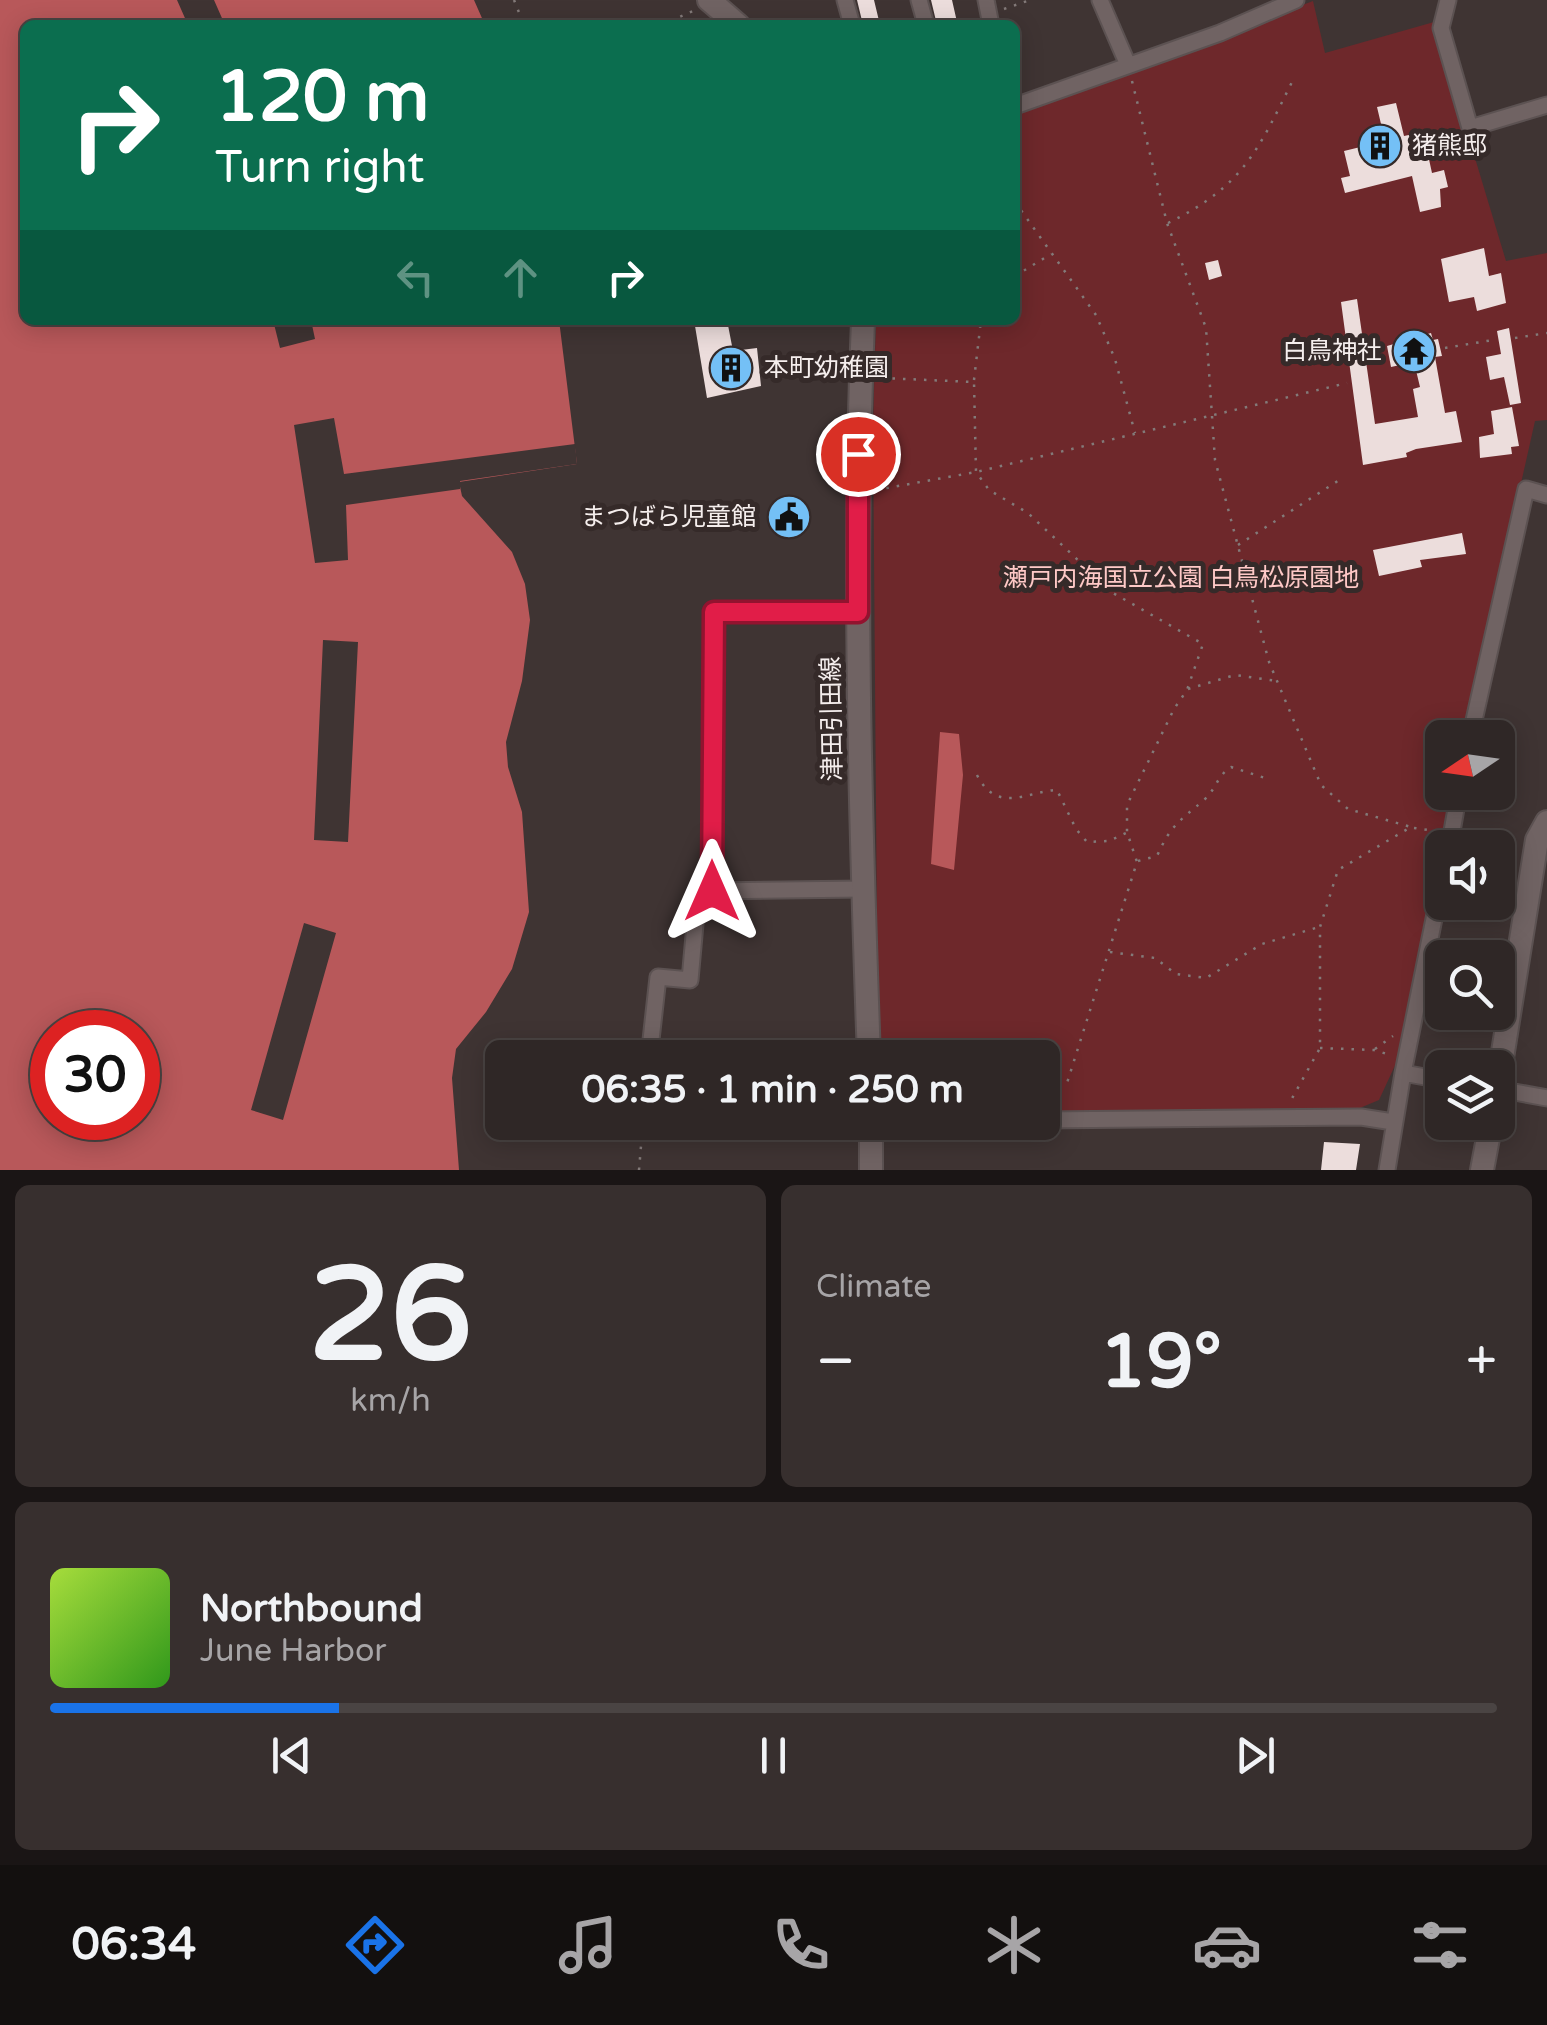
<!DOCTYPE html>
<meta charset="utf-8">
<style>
:root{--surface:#2f2726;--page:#372f2e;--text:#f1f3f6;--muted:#a7a5a7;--line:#4a4443;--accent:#1a73e8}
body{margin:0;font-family:"Varela Round","Noto Sans JP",sans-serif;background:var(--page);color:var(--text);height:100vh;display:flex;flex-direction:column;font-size:38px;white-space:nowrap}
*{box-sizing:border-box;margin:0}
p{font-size:32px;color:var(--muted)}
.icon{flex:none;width:55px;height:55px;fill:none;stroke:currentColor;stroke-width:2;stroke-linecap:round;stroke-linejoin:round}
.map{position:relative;height:1170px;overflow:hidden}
.drawer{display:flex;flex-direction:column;gap:15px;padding:15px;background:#1a1515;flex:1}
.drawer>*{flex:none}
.guide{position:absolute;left:20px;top:20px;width:1000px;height:305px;border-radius:15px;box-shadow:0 5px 25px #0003,0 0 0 2px var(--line);background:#0b6e4f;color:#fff;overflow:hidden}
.needle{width:65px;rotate:257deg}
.controls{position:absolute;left:1425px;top:720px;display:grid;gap:20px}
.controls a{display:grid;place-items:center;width:90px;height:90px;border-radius:15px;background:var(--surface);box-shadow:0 5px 25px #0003,0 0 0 2px var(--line);font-size:50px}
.speed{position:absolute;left:30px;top:1010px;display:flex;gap:20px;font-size:50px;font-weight:700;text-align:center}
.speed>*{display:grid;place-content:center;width:130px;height:130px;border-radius:50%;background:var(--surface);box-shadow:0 5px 25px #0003,0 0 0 2px var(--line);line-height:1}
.speed .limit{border:15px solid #d22;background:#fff;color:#111}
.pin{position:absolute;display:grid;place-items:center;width:85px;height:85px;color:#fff;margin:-42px;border:5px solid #fff;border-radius:50%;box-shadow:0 2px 10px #0007}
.me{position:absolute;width:110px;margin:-55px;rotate:0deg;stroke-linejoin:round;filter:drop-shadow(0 0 8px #0008)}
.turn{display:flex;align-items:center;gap:35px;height:210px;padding:0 30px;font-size:45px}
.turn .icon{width:130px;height:130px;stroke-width:2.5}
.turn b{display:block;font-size:70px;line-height:85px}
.lanes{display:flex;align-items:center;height:95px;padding:0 30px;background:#0003;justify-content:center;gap:50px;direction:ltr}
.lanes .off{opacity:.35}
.big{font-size:75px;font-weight:800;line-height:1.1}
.drawer .tile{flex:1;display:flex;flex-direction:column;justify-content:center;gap:15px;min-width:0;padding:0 35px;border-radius:15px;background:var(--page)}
.drawer .dial{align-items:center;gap:0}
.dial b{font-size:130px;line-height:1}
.song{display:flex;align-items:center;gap:30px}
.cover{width:120px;height:120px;border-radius:15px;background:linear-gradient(135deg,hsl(80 70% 55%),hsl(110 70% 35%))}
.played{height:10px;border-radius:5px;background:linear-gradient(90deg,var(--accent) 20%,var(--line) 20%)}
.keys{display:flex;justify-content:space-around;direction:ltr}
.heat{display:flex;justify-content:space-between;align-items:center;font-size:55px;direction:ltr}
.drawer .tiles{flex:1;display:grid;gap:15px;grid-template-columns:1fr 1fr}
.tile:last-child{grid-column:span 2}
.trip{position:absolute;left:485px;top:1040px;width:575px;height:100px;border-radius:15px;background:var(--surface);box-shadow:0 5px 25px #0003,0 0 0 2px var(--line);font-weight:800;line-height:100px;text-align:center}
.tabs{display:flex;height:160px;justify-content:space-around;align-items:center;background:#13100f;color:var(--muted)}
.tabs .icon{width:70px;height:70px}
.tabs .active{color:var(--accent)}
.tabs b{font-size:45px;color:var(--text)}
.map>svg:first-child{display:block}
</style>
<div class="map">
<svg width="1547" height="1170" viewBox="0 0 1547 1170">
<rect width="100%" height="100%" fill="#3f3433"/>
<path fill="#6e282b" d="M1313,1L1325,53L1434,22L1506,261L1547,253V420L1535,421L1464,737L1442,738V792L1451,793L1398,1059L1379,1100L1355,1110L1043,1113L1042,1058L878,1057L873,428L876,320H1015V116Z"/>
<path fill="#b8585a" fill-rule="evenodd" d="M0,0H474L485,25H25V320H559L577,464L459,482L462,496L512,552L525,584L530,620L522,681L506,742L508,767L522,812L529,912L512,969L486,1012L456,1049L452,1078L459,1170H0ZM52,1032H138V1118H52Z
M940,732L959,734L963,775L954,870L931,864Z"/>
<path fill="#3f3433" d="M177,0H214L225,25H188Z
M273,320H311L315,339L280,348Z
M334,418L344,474L575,444L577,464L460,481V489L346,505L348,560L315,563L294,425Z
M323,640L358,642L348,842L314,840Z
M304,923L336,933L283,1120L251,1110Z"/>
<path fill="#ecdddc" d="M857,0H874L880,25H863Z
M931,0H952L957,22L937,25Z
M1396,103L1404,136L1423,132L1432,173L1444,170L1448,187L1440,189L1441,207L1420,212L1412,176L1345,193L1341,178L1350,176L1344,151L1385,141L1377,107Z
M1484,248L1489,276L1501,273L1506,303L1477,311L1474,297L1449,302L1441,259Z
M1218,260L1222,276L1209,280L1205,263Z
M1357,299L1375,424L1418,417L1413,389L1420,387L1414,362L1391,367L1387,346L1431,333L1433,340L1438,339L1442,356L1435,357L1445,413L1456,411L1462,442L1416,449L1406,453L1407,457L1363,465L1341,302Z
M694,320H727L733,351L757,348L761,386L707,398Z
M1509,328L1521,403L1510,405L1504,377L1490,380L1486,357L1501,354L1497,331Z
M1512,407L1519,446L1511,447L1512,454L1480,458L1479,437L1494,434L1491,411Z
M1462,533L1466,554L1420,560L1422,567L1379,576L1373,550Z
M1324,1142L1360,1144L1356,1170H1321Z"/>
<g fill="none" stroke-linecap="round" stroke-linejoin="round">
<g stroke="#5c5252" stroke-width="19">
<path id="street" d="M845,0L852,25
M919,0L926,25
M986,0L991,25
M1100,0L1128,65
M1448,0L1441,28L1470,128L1547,105
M1015,106L1220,33L1296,0
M857,612H714L713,891L863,889
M1470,738L1526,489L1547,495
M1449,848L1459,792
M649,1058L658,977L690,980L697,902L713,891
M1403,1073L1442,1080
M1498,1089L1547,1098
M1042,1120L1361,1117L1393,1122
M1387,1170L1403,1073L1442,879"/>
</g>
<g stroke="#5c5252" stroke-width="26">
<path id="secondary" d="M709,0L738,25
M863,320C853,566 860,812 869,1058
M1498,1083L1537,840L1547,822
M871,1170V1122
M1482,1170L1491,1122"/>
</g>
<path stroke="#837a79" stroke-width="2.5" stroke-dasharray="2.5 8" stroke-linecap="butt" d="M514,0L524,25
M1004,9L1030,0
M661,25L693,11
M1132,81L1167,223L1206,328L1215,460L1269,662L1321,785L1348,809L1411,827L1338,870L1320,927V1048L1290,1102
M1015,202L1096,315L1115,359L1135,433
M1168,223C1244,186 1258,150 1294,78
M1015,276L1051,254
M1515,338L1547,333
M1445,348L1493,340
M882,378L974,382L976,472L989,490L1028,513L1113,593L1203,644L1187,690L1174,709L1127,805V832L1137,862L1067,1083
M974,380L981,320
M876,490L976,472L1347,383
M1238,545L1344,477
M1188,689L1235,675L1277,681
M977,775C997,815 1028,791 1057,790L1076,829L1087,842L1109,841L1126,833
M1414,828L1435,831
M1138,861L1157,856C1172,823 1179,822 1205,799C1216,789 1217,776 1231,767L1268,779
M1110,952L1155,958L1176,974L1206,978L1262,944L1319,927
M1320,1048L1374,1050L1390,1055
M1375,1049L1393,1036
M639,1170L643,1122"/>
<use href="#street" stroke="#706363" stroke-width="15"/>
<use href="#secondary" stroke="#706363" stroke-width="22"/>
</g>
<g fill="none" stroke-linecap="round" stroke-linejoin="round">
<g stroke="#92132f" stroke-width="25">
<path id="route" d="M712,891L714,612H858V454"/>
</g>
<use href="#route" stroke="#e11d48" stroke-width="18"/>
</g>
<defs>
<g id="building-disc" transform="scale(2.25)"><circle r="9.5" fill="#74c0f6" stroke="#352a29"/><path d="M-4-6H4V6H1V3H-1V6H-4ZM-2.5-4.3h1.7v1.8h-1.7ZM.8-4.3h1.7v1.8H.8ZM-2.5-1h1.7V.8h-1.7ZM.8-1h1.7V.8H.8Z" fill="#111"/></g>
<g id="temple-disc" transform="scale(2.25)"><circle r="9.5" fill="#74c0f6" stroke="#352a29"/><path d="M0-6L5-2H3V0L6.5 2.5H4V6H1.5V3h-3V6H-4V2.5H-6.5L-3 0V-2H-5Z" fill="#111"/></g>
<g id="civic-disc" transform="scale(2.25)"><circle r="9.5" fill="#74c0f6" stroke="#352a29"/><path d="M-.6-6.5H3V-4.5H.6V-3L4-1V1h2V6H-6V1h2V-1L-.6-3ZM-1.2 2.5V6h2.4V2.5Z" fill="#111"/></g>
</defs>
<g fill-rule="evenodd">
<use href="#building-disc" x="1380" y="146"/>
<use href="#temple-disc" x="1414" y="351"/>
<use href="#building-disc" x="731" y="368"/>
<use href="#civic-disc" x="789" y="517"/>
</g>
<g text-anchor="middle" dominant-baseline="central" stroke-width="10" stroke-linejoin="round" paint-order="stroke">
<g font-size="25" fill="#f5eeed" stroke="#352a29" text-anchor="start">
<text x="1412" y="146">猪熊邸</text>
<text x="1382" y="351" text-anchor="end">白鳥神社</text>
<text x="764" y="368">本町幼稚園</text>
<text x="756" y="517" text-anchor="end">まつばら児童館</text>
</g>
<g font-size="25" fill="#ffc9c7" stroke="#352a29">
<text x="1181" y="578">瀬戸内海国立公園 白鳥松原園地</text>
</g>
<g font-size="25" fill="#f5eeed" stroke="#352a29">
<text transform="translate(832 719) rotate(-91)">津田引田線</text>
</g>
</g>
</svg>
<div class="controls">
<a><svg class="needle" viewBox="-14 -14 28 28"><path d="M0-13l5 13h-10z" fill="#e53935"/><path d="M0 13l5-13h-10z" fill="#a7a5a7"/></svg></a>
<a><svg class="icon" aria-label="sound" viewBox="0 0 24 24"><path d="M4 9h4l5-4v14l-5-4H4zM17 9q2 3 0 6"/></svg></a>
<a><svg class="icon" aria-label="search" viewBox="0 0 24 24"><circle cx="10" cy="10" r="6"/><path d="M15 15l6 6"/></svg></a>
<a><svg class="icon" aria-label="layers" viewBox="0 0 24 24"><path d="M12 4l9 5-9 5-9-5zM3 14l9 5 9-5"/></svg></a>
</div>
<div class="speed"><div class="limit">30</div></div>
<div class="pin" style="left:858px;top:454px;background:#d93025"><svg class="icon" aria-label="arrive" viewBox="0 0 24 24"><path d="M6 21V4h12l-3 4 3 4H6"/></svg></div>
<svg class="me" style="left:712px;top:891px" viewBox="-20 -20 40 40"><path d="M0-17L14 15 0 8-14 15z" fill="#e11d48" stroke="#fff" stroke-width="4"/></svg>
<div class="trip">06:35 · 1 min · 250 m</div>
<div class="guide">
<div class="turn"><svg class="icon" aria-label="right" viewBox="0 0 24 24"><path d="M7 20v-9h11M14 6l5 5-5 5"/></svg><div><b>120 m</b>Turn right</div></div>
<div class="lanes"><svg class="icon off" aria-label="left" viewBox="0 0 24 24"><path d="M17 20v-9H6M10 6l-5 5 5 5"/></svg><svg class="icon off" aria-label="ahead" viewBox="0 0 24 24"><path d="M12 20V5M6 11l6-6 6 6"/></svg><svg class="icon" aria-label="right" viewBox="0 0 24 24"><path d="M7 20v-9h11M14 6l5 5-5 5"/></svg></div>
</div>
</div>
<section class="drawer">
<div class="tiles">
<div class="tile dial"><b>26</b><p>km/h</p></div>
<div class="tile"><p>Climate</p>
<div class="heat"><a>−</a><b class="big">19°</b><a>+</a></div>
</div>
<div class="tile">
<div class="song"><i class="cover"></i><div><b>Northbound</b><p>June Harbor</p></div></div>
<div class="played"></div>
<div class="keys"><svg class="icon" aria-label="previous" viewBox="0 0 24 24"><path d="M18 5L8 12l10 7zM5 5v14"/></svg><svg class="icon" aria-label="pause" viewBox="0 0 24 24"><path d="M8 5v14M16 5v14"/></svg><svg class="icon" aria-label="next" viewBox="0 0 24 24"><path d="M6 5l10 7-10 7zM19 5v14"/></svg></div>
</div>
</div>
</section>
<nav class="tabs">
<b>06:34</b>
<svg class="icon active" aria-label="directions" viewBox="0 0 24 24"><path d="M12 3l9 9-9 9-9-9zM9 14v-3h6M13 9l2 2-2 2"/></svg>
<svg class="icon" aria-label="music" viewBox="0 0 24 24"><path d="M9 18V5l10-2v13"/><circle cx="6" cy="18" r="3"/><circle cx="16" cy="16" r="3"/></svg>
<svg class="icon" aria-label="phone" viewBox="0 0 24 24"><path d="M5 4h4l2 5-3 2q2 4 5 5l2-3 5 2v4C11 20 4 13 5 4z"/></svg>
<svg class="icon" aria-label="climate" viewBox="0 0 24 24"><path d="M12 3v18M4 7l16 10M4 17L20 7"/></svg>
<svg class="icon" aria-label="car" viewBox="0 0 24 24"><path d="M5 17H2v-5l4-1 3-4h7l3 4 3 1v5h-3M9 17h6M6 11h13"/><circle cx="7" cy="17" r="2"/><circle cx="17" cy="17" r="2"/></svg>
<svg class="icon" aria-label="filters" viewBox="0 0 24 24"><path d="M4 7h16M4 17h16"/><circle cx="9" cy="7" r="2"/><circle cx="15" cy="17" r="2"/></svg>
</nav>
